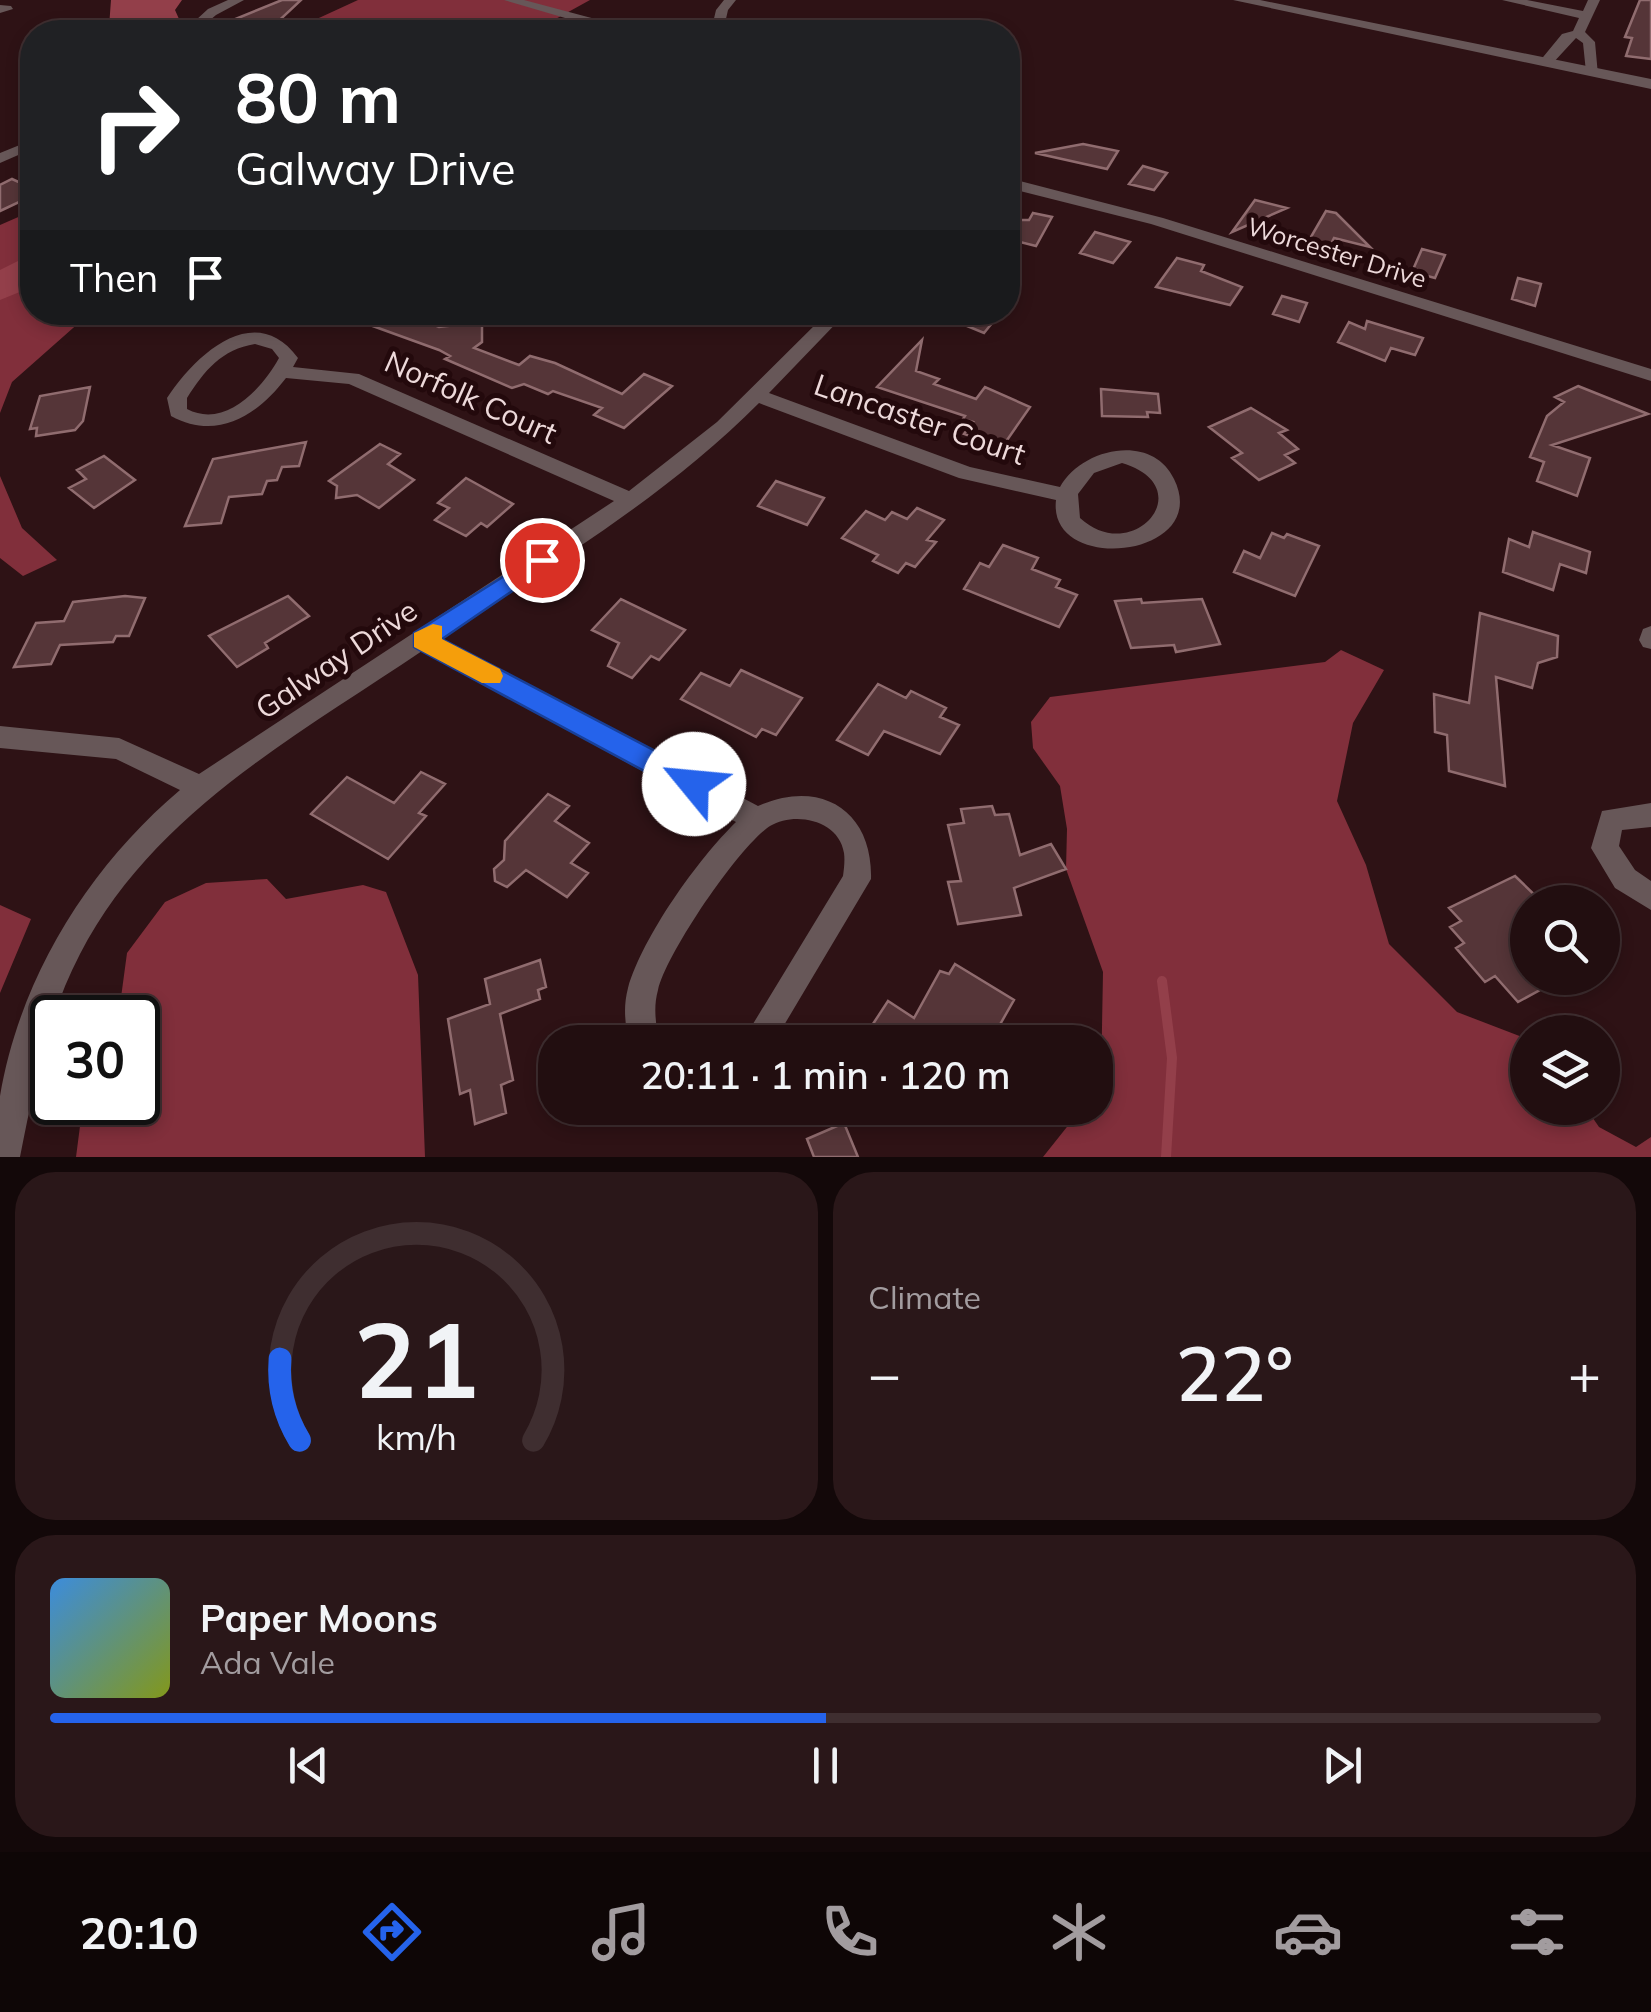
<!DOCTYPE html>
<meta charset="utf-8">
<style>
:root{--surface:#220e10;--page:#2a1719;--text:#f1f3f6;--muted:#a29c9f;--line:#3f2e30;--accent:#2563eb}
body{margin:0;font-family:Mulish,sans-serif;background:var(--page);color:var(--text);height:100vh;display:flex;flex-direction:column;font-size:38px;white-space:nowrap}
*{box-sizing:border-box;margin:0}
p{font-size:32px;color:var(--muted)}
.icon{flex:none;width:55px;height:55px;fill:none;stroke:currentColor;stroke-width:2;stroke-linecap:round;stroke-linejoin:round}
.map{position:relative;height:1157px;overflow:hidden}
.details{display:flex;flex-direction:column;gap:15px;padding:15px;background:#130809;flex:1}
.details>*{flex:none}
.guide{position:absolute;left:20px;top:20px;width:1000px;height:305px;border-radius:40px;box-shadow:0 5px 15px #0003,0 0 0 2px var(--line);background:#202124;color:#fff;overflow:hidden}
.tools{position:absolute;left:1510px;top:885px;display:grid;gap:20px}
.tools a{display:grid;place-items:center;width:110px;height:110px;border-radius:50%;background:var(--surface);box-shadow:0 5px 15px #0003,0 0 0 2px var(--line);font-size:50px}
.speed{position:absolute;left:30px;top:995px;display:flex;gap:20px;font-size:50px;font-weight:700;text-align:center}
.speed>*{display:grid;place-content:center;width:130px;height:130px;border-radius:50%;background:var(--surface);box-shadow:0 5px 15px #0003,0 0 0 2px var(--line);line-height:1}
.speed .limit{border:5px solid #111;border-radius:15px;background:#fff;color:#111}
.pin{position:absolute;display:grid;place-items:center;width:85px;height:85px;color:#fff;margin:-42px;border:5px solid #fff;border-radius:50%;box-shadow:0 2px 10px #0007}
.me{position:absolute;width:110px;margin:-55px;rotate:298deg;stroke-linejoin:round;filter:drop-shadow(0 0 8px #0008)}
.turn{display:flex;align-items:center;gap:35px;height:210px;padding:0 50px;font-size:45px}
.turn .icon{width:130px;height:130px;stroke-width:2.5}
.turn b{display:block;font-size:70px;line-height:85px}
.then{display:flex;align-items:center;height:95px;padding:0 50px;background:#0003;gap:20px;font-size:38px}
.big{font-size:75px;font-weight:600;line-height:1.1}
.details .card{flex:1;display:flex;flex-direction:column;justify-content:center;gap:15px;min-width:0;padding:0 35px;border-radius:40px;background:var(--page)}
.details .dial{align-items:center;gap:0}
.dial svg{height:260px;overflow:visible;fill:none;stroke:var(--line);stroke-width:7;stroke-linecap:round;text-anchor:middle}
.dial text{fill:var(--text);stroke:none}
.song{display:flex;align-items:center;gap:30px}
.cover{width:120px;height:120px;border-radius:15px;background:linear-gradient(135deg,hsl(210 70% 55%),hsl(70 70% 35%))}
.played{height:10px;border-radius:5px;background:linear-gradient(90deg,var(--accent) 50%,var(--line) 50%)}
.keys{display:flex;justify-content:space-around;direction:ltr}
.heat{display:flex;justify-content:space-between;align-items:center;font-size:55px;direction:ltr}
.details .tiles{flex:1;display:grid;gap:15px;grid-template-columns:1fr 1fr}
.card:last-child{grid-column:span 2}
.trip{position:absolute;left:538px;top:1025px;width:575px;height:100px;border-radius:40px;background:var(--surface);box-shadow:0 5px 15px #0003,0 0 0 2px var(--line);font-weight:600;line-height:100px;text-align:center}
.menu{display:flex;height:160px;justify-content:space-around;align-items:center;background:#0e0606;color:var(--muted)}
.menu .icon{width:70px;height:70px}
.menu .on{color:var(--accent)}
.menu b{font-size:45px;color:var(--text)}
.map>svg:first-child{display:block}
</style>
<div class="map">
<svg width="1651" height="1157" viewBox="0 0 1651 1157">
<rect width="100%" height="100%" fill="#2e1215"/>
<path fill="#812f3b" d="M358,0H590L532,32H298L295,29Z
M32,211V312L90,313L12,382L0,413V225Z
M0,476L22,528L57,560L23,576L0,558Z
M1341,650L1384,670L1353,723L1337,801L1366,865L1389,944L1457,1012L1527,1039L1528,1108H1586L1599,1127L1636,1147L1651,1137V1157H1043L1082,1108H1095V1090L1101,1082L1103,972L1066,869L1067,829L1060,786L1033,748L1031,722L1050,697L1325,662Z
M267,879L286,899L363,885L386,892L418,975L425,1157H76L83,1103L138,1102V1018L114,1017L120,1005L127,953L165,902L206,883Z
M0,905L31,919L0,993Z"/>
<path fill="#933f4a" d="M111,0H182L175,10L179,19L162,32H102L109,27Z
M32,254V287L0,300V270Z"/>
<g fill="none" stroke-linecap="round" stroke-linejoin="round">
<path stroke="#933f4a" stroke-width="10" d="M1162,981L1172,1058L1166,1157"/>
</g>
<path fill="#553538" stroke="#906c6f" stroke-width="2.5" d="M282,0H301L269,30L216,27Z
M1640,0H1651V59L1626,56L1632,38L1625,37Z
M1083,144L1118,151L1107,169L1035,153Z
M1143,166L1167,173L1154,190L1129,184Z
M12,179L32,188V196L0,211V185Z
M1255,200L1287,208L1232,232Z
M1326,211L1336,213L1370,247L1334,238L1329,248L1308,242Z
M1033,213L1052,217L1036,246L1008,239V220H1029Z
M1095,232L1130,242L1113,263L1080,253Z
M1422,249L1445,255L1435,278L1412,272Z
M1177,258L1204,265L1201,271L1242,287L1230,305L1156,287Z
M1518,278L1541,284L1535,306L1512,299Z
M1282,296L1307,303L1299,322L1273,314Z
M334,312H422L415,317L439,327L482,322V342L474,348L519,365L530,356L555,363L622,394L644,374L672,386L624,428L594,415L602,408L553,391L548,394L524,384L512,388L445,359L450,356L439,350Z
M933,312H1001L984,333Z
M1367,321L1423,338L1415,355L1391,348L1385,361L1338,342L1349,322L1365,329Z
M922,340L916,371L939,379L934,384L976,399L985,387L1030,407L1005,443L990,437L987,442L964,434L973,422L963,419L965,416L877,387Z
M1578,386L1648,414L1552,445L1590,458L1577,496L1537,481L1544,462L1530,457L1547,416L1564,402L1555,397Z
M90,387L83,421L75,430L36,436L37,428L30,429L40,396Z
M1101,389L1158,394L1160,413L1147,412L1148,417L1102,416Z
M1251,408L1287,430L1279,433L1298,449L1285,455L1295,463L1259,480L1232,458L1242,453L1209,427Z
M306,442L299,466L282,467L277,480L267,481L262,494L229,497L221,523L185,526L213,459Z
M380,444L400,454L388,464L414,480L379,508L357,495L336,498L337,486L329,481Z
M104,456L135,480L94,508L69,488L86,479L77,470Z
M466,478L513,504L487,527L481,523L466,536L435,520L449,508L438,503Z
M776,481L824,498L807,525L758,506Z
M917,508L944,520L927,540L936,542L915,567L906,563L898,573L873,561L878,555L842,538L866,511L885,520L892,512L907,519Z
M1533,532L1590,552L1586,573L1560,564L1553,590L1503,572L1509,539L1529,547Z
M1272,533L1284,538L1287,534L1319,546L1295,596L1234,572L1244,551L1260,558Z
M1003,545L1038,558L1032,569L1060,580L1056,587L1077,595L1059,627L964,589L980,563L989,567Z
M125,596L145,598L129,636H116L113,642L60,645L51,664L14,667L36,623L64,621L73,602Z
M288,596L309,616L265,643L268,648L237,667L209,636Z
M621,599L685,630L659,660L651,656L632,678L608,666L619,643L592,630Z
M1141,599L1142,603L1202,599L1220,644L1176,652L1174,645L1131,648L1115,601Z
M1480,613L1558,636L1557,657L1538,663L1532,688L1496,677L1505,786L1449,771L1447,735L1435,732L1434,694L1469,703Z
M741,670L802,698L776,735L762,729L756,737L681,699L701,673L730,686Z
M878,684L906,698L911,691L946,708L940,717L959,725L940,754L884,731L868,755L837,740Z
M421,772L445,784L419,813L426,816L388,859L311,814L347,777L394,803Z
M548,794L569,806L555,821L589,843L571,863L588,873L567,897L526,870L507,887L495,881L494,869L504,860L505,841Z
M992,806L995,815L1009,814L1020,855L1051,844L1066,869L1014,888L1021,915L958,924L948,882L961,881L948,825L964,823L961,809Z
M1515,876L1542,902H1528V978H1562L1518,1002L1495,976L1485,982L1456,948L1464,943L1450,927L1461,921L1449,908Z
M540,960L546,987L538,990L540,999L500,1014L513,1080L501,1085L506,1113L475,1124L470,1090L460,1094L448,1019L490,1004L485,979Z
M955,964L1014,1000L990,1042H894L871,1027L888,1001L914,1018L940,971L949,974Z
M844,1123L858,1157H814L807,1139Z"/>
<g fill="none" stroke-linecap="round" stroke-linejoin="round">
<path fill="#675758" fill-rule="evenodd" d="M228,0H244L216,15L196,32H183L208,9Z
M504,0H524L614,24L659,32H613Z
M724,0H736L728,10L723,32H665L671,28L712,27L716,10Z
M1502,0H1527L1583,11L1588,0H1600L1585,32L1595,42L1598,75L1586,72L1583,43L1576,38L1551,65L1539,62L1562,34L1573,31L1579,18Z
M0,5L11,6L13,9L0,13Z
M32,140V149L0,163V153Z
M1008,178L1163,218L1651,369V381L1151,224L1008,188Z
M828,312H847L769,393L970,467L1060,487C1081,448 1152,432 1174,479C1213,558 1047,576 1056,500L959,478L759,403C666,497 550,565 441,638L758,806C820,778 873,810 871,879L774,1042H742L843,876C844,869 845,860 844,853C839,820 795,811 770,826C739,846 666,954 658,990C653,1008 656,1024 659,1042H629C625,1024 623,1007 628,988C643,936 698,859 736,822L422,651C295,737 153,813 80,954C47,1017 34,1087 20,1157H0C0,1137 0,1115 0,1096C20,977 89,867 180,790L116,759L0,748V726L119,738L199,774L614,501L349,384L286,378C257,416 217,441 171,416L167,398C195,355 255,299 298,358L293,367L359,374L629,491L717,422ZM255,344L272,349L279,358C262,389 225,429 187,409V398C204,371 222,349 255,344ZM1122,463C1202,487 1133,567 1080,518L1078,494L1094,473Z
M1651,626V649L1643,647L1639,640L1643,629Z
M1651,803V827L1622,830L1619,846L1635,870L1651,881V910L1615,888L1591,848L1602,811Z"/>
<path fill="#675758" fill-rule="evenodd" d="M1233,0H1260L1651,79V89Z"/>
</g>
<path fill="#2563eb" stroke="#184099" stroke-width="2.5" d="M542,552L553,560L549,566L442,639L703,776L707,784L703,793H685L414,647V633Z"/>
<path fill="#f59e0b" d="M433,624L442,626V639L500,669L503,676L500,683H482L414,647V633Z"/>
<g text-anchor="middle" dominant-baseline="central" stroke-width="10" stroke-linejoin="round" paint-order="stroke">
<g font-size="25" fill="#edd9da" stroke="#23090c">
<text transform="translate(1337 252) rotate(17)">Worcester Drive</text>
</g>
<g font-size="30" fill="#edd9da" stroke="#23090c">
<text transform="translate(471 397) rotate(24)">Norfolk Court</text>
<text transform="translate(920 419) rotate(19)">Lancaster Court</text>
<text transform="translate(336 659) rotate(-34)">Galway Drive</text>
</g>
</g>
</svg>
<div class="tools">
<a><svg class="icon" aria-label="search" viewBox="0 0 24 24"><circle cx="10" cy="10" r="6"/><path d="M15 15l6 6"/></svg></a>
<a><svg class="icon" aria-label="layers" viewBox="0 0 24 24"><path d="M12 4l9 5-9 5-9-5zM3 14l9 5 9-5"/></svg></a>
</div>
<div class="speed"><div class="limit">30</div></div>
<div class="pin" style="left:542px;top:560px;background:#d93025"><svg class="icon" aria-label="arrive" viewBox="0 0 24 24"><path d="M6 21V4h12l-3 4 3 4H6"/></svg></div>
<svg class="me" style="left:694px;top:784px" viewBox="-20 -20 40 40"><circle r="19" fill="#fff"/><path d="M0-13L10 11 0 6-10 11z" fill="#2563eb"/></svg>
<div class="trip">20:11 · 1 min · 120 m</div>
<div class="guide">
<div class="turn"><svg class="icon" aria-label="right" viewBox="0 0 24 24"><path d="M7 20v-9h11M14 6l5 5-5 5"/></svg><div><b>80 m</b>Galway Drive</div></div>
<div class="then">Then<svg class="icon" aria-label="arrive" viewBox="0 0 24 24"><path d="M6 21V4h12l-3 4 3 4H6"/></svg></div>
</div>
</div>
<section class="details">
<div class="tiles">
<div class="card dial"><svg viewBox="0 0 100 80">
<path d="M14 69A42 42 0 1 1 86 69"/>
<path d="M14 69A42 42 0 0 1 8 44" stroke="#2563eb"/>
<text x="50" y="56" font-size="32" font-weight="700">21</text>
<text x="50" y="72" font-size="11">km/h</text>
</svg></div>
<div class="card"><p>Climate</p>
<div class="heat"><a>−</a><b class="big">22°</b><a>+</a></div>
</div>
<div class="card">
<div class="song"><i class="cover"></i><div><b>Paper Moons</b><p>Ada Vale</p></div></div>
<div class="played"></div>
<div class="keys"><svg class="icon" aria-label="previous" viewBox="0 0 24 24"><path d="M18 5L8 12l10 7zM5 5v14"/></svg><svg class="icon" aria-label="pause" viewBox="0 0 24 24"><path d="M8 5v14M16 5v14"/></svg><svg class="icon" aria-label="next" viewBox="0 0 24 24"><path d="M6 5l10 7-10 7zM19 5v14"/></svg></div>
</div>
</div>
</section>
<nav class="menu">
<b>20:10</b>
<svg class="icon on" aria-label="directions" viewBox="0 0 24 24"><path d="M12 3l9 9-9 9-9-9zM9 14v-3h6M13 9l2 2-2 2"/></svg>
<svg class="icon" aria-label="music" viewBox="0 0 24 24"><path d="M9 18V5l10-2v13"/><circle cx="6" cy="18" r="3"/><circle cx="16" cy="16" r="3"/></svg>
<svg class="icon" aria-label="phone" viewBox="0 0 24 24"><path d="M5 4h4l2 5-3 2q2 4 5 5l2-3 5 2v4C11 20 4 13 5 4z"/></svg>
<svg class="icon" aria-label="climate" viewBox="0 0 24 24"><path d="M12 3v18M4 7l16 10M4 17L20 7"/></svg>
<svg class="icon" aria-label="car" viewBox="0 0 24 24"><path d="M5 17H2v-5l4-1 3-4h7l3 4 3 1v5h-3M9 17h6M6 11h13"/><circle cx="7" cy="17" r="2"/><circle cx="17" cy="17" r="2"/></svg>
<svg class="icon" aria-label="filters" viewBox="0 0 24 24"><path d="M4 7h16M4 17h16"/><circle cx="9" cy="7" r="2"/><circle cx="15" cy="17" r="2"/></svg>
</nav>
